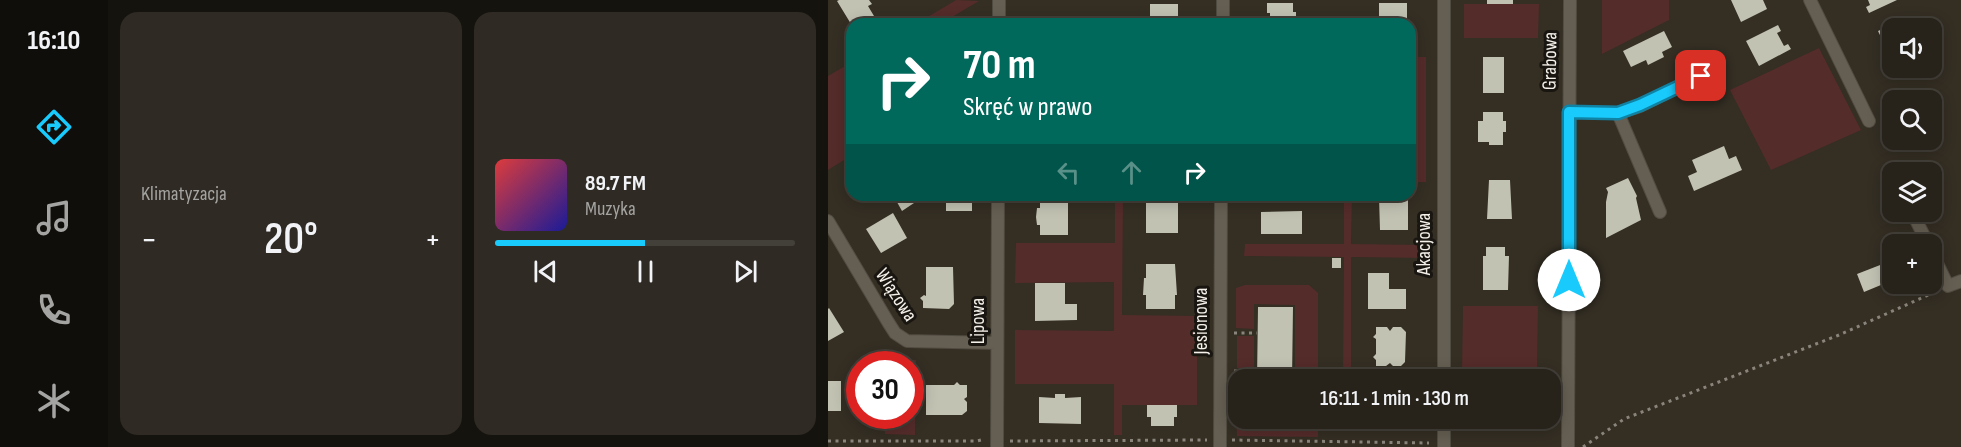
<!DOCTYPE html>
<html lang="pl">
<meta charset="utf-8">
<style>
:root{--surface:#27221a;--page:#2f2a23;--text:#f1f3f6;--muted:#a4a4a2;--line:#433f39;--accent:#19cafc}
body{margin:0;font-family:"Sofia Sans Condensed",sans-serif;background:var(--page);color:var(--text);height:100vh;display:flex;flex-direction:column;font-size:22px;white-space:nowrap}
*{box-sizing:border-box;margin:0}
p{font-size:20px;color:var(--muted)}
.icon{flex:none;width:33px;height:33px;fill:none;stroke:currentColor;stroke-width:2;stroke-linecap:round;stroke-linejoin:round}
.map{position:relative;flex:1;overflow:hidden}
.details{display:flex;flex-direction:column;gap:12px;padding:12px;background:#15130e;width:720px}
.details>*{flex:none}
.hud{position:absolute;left:18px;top:18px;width:570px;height:183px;border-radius:18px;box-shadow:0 3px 15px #0003,0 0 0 2px var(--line);background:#00695c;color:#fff;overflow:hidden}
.fabs{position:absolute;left:1054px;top:18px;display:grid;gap:12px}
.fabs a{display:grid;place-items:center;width:60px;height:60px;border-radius:12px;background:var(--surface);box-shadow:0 3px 15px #0003,0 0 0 2px var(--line);font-size:30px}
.speed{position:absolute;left:18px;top:351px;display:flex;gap:12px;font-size:30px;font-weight:700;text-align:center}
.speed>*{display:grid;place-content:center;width:78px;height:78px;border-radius:50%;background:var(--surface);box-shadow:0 3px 15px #0003,0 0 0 2px var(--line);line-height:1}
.speed .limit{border:9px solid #d22;background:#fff;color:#111}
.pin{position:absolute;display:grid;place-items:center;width:51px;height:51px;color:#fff;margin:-26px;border-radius:12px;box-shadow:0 3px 9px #0006}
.me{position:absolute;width:66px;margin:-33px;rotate:0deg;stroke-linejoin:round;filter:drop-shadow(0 0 4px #0008)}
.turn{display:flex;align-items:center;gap:21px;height:126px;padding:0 18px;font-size:27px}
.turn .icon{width:78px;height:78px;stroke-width:2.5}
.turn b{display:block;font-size:42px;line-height:51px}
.lanes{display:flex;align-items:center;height:57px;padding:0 18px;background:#0003;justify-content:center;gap:30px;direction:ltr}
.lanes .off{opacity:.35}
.big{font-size:45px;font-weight:600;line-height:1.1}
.details .card{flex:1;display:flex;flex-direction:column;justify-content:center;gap:9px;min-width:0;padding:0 21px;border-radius:18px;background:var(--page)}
.song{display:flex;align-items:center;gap:18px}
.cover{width:72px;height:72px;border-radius:9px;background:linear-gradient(135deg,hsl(0 70% 55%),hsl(240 70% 35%))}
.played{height:6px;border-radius:3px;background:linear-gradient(90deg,var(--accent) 50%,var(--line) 50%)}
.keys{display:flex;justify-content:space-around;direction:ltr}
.heat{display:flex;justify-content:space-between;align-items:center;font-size:33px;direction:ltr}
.details .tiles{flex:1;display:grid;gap:12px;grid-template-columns:repeat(2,1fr)}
.trip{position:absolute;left:400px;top:369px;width:333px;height:60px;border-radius:18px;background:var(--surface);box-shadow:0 3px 15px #0003,0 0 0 2px var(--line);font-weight:600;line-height:60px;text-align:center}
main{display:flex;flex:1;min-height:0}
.tabs{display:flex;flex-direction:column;width:108px;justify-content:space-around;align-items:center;background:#100e0a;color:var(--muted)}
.tabs .icon{width:42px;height:42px}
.tabs .current{color:var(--accent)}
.tabs b{font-size:27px;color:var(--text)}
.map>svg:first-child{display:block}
</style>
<main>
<nav class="tabs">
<b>16:10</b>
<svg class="icon current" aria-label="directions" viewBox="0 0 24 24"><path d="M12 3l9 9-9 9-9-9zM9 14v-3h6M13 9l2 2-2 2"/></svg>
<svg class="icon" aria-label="music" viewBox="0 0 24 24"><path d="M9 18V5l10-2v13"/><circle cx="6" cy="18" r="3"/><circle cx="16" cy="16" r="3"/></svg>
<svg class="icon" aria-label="phone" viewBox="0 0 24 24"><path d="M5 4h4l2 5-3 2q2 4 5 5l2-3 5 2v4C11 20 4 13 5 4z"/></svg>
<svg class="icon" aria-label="climate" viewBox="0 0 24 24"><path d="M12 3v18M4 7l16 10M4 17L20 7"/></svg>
</nav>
<section class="details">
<div class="tiles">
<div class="card"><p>Klimatyzacja</p>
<div class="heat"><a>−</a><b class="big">20°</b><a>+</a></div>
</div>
<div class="card">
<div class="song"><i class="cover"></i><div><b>89.7 FM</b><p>Muzyka</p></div></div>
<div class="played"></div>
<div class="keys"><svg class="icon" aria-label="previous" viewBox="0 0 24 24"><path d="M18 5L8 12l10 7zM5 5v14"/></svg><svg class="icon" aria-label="pause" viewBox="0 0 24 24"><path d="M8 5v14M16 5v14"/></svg><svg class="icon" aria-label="next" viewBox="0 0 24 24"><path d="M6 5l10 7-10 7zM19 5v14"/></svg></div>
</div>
</div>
</section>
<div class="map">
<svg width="1133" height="447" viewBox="0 0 1133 447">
<rect width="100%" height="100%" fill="#342e23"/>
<path fill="#542c2a" d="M128,0L151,1L112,24H88Z
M774,0H841V20L774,54Z
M636,4H711L710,38H636Z
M991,48L1033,130L943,170L902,90Z
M582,57H598V182H582Z
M24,62V76L22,77L24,80V155L0,170V76Z
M287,195H295L294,315L369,316V405H294V435H286V384H187V330L286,331V282L187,283L188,243H287Z
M516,195H524L523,244L598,245V258L523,257V380L515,379L516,257L416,256L417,244H516Z
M417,285H481L490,293V379H467V305L426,304V329L408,328V288Z
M635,306H710L709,373H634Z
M409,336H426V368H409Z
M57,360H88L87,435L57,434V416H82V364H57Z
M408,413H411V418L426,419V424H466V419H490V437L409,436Z"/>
<path fill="#c1c2b2" d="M11,0H41L44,4L40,6L46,16L32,24H23L9,1Z
M659,0H685V4H659Z
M903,0H935L939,9L913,22Z
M1040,0H1069L1041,13L1038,7L1042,5Z
M439,3H465V12H468V24H442V13H439Z
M551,3H579V24H551Z
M322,4H350V24H326V17H322Z
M243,16V24H215V17Z
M1075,20L1079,28H1065V68H1081L1062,76L1056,62L1063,58L1050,31Z
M950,25L953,31L949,33L956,46L960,44L963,49L931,66L918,41Z
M836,31L844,47L834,52L836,57L820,65L818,60L803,67L795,51Z
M655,57H676V93H655Z
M655,112H675V121H678V132H675V145H661V142H650V121H655Z
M896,146L901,159L908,156L914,170L866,191L860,176L869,172L864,160Z
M800,178L809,196L808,198L813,220L778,238V202L780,192L778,188Z
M661,180H682L684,219H659Z
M65,195H86L89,201L74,211Z
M115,195H138V201L144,200V211H118V202H115Z
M318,195H352V203H350V233H318Z
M551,197H580V230H552Z
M212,198H240V235H212V225H209L208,217L209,208H212Z
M474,211V234H433V212Z
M65,213L79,238L53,253L38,229Z
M658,247H677V256H681L680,290H655V256H658Z
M504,258H513V268H504Z
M1065,260V271L1063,272L1065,280L1036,292L1029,274Z
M318,264H347L349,295H347V309H318V295H315L316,278H318Z
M98,267H125L126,304L121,309L95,308V301L92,298L96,295L98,296Z
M540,273H561V289H578V309H540Z
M207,283H237V304H249V320L207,321Z
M430,307H465L464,380H429Z
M1,308L16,332L0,341V309Z
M548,327H559L562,331L565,327H573L578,332L577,362L573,366H565L562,363L558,366H548V360L545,357L548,354V339L545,337L548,334Z
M0,381H13V411H0Z
M129,382L132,385H139V397L136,399L139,402V411L134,415H98V385H126Z
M227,394H237V398L253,397V424L211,423V397L227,398Z
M319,405H349V417H346V426H323V417H319Z
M429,418H464V422H429Z
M551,418H579V427H564V431H556V427H551Z"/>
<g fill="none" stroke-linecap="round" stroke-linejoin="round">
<g stroke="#504b41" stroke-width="14">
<path id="minor" d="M982,0L1041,121
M171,24V0
M395,24V0
M741,112L790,113L812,106L873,76
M790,113L832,212
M1084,212L1100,244
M0,221L60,322L67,333L79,341L169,343
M1104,253L1120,286L1133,281
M616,380V0
M169,447L170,195
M392,447L393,195
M616,447V418
M740,447L742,0"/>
</g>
<path stroke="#8a857c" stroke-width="3" stroke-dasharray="3 4.5" stroke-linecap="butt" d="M406,333H429
M406,371H429
M404,440L601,443
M0,441H149L157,439
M182,441L379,440
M755,447L796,419L1011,335L1107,292"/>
<use href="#minor" stroke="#655e52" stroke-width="12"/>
</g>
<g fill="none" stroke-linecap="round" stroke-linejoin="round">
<g stroke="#1083a4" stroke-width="15">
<path id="route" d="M741,280V112L790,113L812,105L873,76"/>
</g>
<use href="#route" stroke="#19cafc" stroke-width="10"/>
</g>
<g text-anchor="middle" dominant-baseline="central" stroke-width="6" stroke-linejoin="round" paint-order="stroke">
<g font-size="20" fill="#f5f1ea" stroke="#191611">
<text transform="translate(722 61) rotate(-89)">Grabowa</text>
<text transform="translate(596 244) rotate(-90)">Akacjowa</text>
<text transform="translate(68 295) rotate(57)">Wiązowa</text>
<text transform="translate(150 321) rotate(-90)">Lipowa</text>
<text transform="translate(373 321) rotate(-90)">Jesionowa</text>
</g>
</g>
</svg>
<div class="fabs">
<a><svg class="icon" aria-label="sound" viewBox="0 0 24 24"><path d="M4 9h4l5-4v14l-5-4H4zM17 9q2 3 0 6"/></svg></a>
<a><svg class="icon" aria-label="search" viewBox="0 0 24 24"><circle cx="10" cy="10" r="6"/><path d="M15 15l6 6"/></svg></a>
<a><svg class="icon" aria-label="layers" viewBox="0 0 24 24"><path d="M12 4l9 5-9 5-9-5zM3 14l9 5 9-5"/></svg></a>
<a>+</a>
</div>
<div class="speed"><div class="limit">30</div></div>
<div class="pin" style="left:873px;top:76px;background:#d93025"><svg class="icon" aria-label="arrive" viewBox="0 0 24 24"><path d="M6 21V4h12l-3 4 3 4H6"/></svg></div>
<svg class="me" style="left:741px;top:280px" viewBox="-20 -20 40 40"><circle r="19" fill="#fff"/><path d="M0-13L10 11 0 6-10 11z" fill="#19cafc"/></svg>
<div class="trip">16:11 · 1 min · 130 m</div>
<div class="hud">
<div class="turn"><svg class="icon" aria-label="right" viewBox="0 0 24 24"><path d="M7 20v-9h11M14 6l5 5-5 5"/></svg><div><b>70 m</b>Skręć w prawo</div></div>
<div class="lanes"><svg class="icon off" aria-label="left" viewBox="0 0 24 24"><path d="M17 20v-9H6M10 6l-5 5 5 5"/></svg><svg class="icon off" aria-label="ahead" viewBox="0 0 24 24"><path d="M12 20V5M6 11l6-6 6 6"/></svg><svg class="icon" aria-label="right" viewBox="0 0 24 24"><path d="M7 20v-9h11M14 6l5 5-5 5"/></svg></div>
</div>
</div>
</main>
